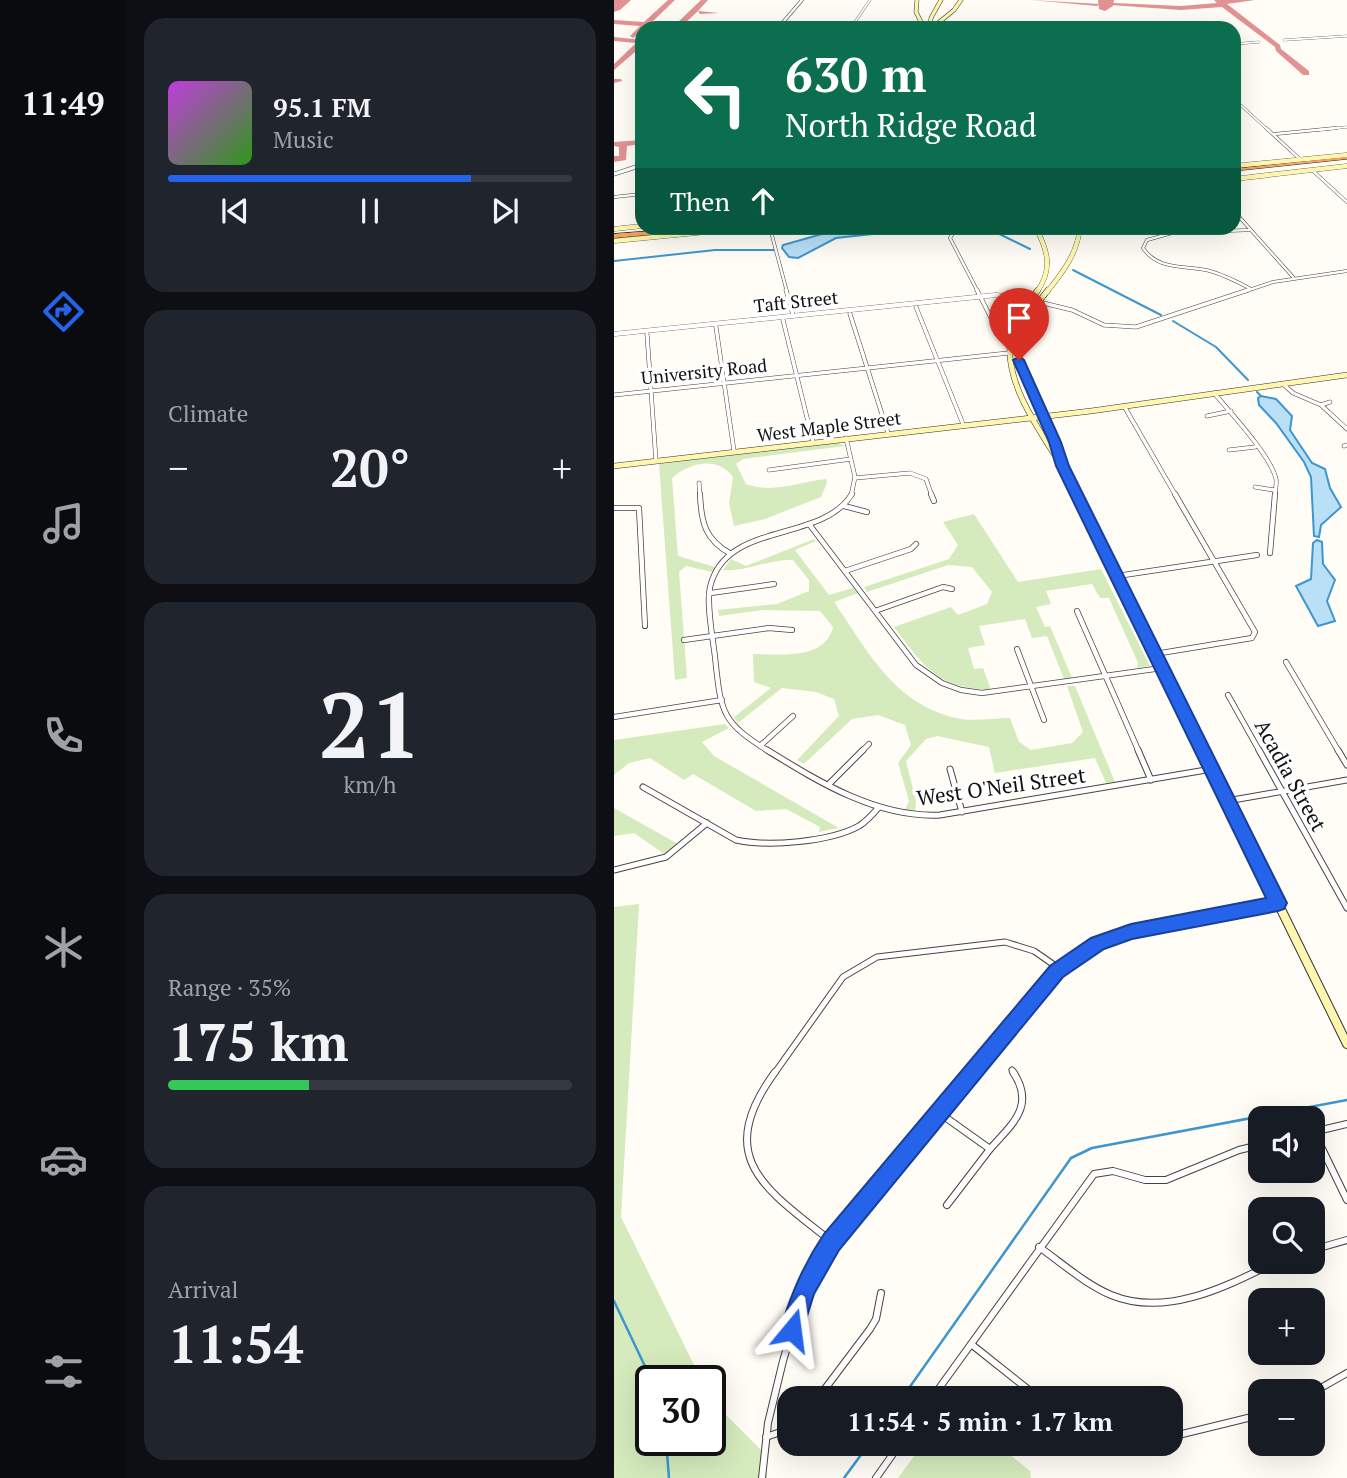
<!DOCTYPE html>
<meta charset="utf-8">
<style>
:root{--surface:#171b24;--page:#20242c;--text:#f1f3f6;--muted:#9ea1a6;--line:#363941;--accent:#2563eb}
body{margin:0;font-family:"PT Serif",serif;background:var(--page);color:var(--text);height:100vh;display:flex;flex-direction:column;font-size:26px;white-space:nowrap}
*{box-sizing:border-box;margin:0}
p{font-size:23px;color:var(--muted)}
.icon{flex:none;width:38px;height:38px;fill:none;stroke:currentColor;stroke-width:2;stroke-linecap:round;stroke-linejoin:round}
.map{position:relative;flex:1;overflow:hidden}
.sheet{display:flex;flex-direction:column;gap:18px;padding:18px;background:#0d0f14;width:488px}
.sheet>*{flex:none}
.banner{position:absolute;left:21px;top:21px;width:606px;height:214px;border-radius:21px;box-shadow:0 7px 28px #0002;background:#0b6e4f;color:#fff;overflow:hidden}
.tools{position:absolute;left:634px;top:1106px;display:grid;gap:14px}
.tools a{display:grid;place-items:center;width:77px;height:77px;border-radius:14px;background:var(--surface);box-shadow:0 7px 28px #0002;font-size:35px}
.speed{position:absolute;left:21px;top:1365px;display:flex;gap:14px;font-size:35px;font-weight:700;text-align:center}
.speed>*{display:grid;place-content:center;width:91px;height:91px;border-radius:50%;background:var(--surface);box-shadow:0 7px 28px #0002;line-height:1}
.speed .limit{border:4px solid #111;border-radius:10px;background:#fff;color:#111}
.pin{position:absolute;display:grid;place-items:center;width:60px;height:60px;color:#fff;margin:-72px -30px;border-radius:50% 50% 50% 0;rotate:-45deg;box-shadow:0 0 7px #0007}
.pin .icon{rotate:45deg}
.me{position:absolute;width:77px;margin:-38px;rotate:16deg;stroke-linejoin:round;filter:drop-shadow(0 0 5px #0008)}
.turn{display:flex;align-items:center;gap:24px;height:147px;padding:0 35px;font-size:32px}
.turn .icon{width:91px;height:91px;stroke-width:2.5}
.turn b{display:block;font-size:49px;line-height:60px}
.then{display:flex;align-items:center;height:66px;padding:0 35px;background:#0003;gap:14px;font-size:26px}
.big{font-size:52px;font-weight:700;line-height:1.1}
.sheet .card{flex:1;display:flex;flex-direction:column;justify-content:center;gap:10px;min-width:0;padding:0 24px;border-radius:21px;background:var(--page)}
.sheet .dial{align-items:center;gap:0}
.dial b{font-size:91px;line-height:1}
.song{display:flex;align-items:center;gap:21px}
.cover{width:84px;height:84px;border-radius:10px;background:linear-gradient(135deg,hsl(290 70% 55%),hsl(110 70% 35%))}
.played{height:7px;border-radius:4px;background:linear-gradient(90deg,var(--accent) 75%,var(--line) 75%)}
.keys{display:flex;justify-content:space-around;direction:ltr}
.heat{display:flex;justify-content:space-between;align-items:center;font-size:38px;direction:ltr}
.charge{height:10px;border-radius:5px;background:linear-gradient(90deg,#34c759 35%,var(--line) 0)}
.trip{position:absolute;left:163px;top:1386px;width:406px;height:70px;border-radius:21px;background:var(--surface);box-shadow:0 7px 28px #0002;font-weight:700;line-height:70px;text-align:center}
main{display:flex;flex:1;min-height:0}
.tabs{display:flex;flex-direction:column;width:126px;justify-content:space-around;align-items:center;background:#090b0e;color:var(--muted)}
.tabs .icon{width:49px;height:49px}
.tabs .current{color:var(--accent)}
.tabs b{font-size:32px;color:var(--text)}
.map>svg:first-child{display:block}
</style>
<main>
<nav class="tabs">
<b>11:49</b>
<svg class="icon current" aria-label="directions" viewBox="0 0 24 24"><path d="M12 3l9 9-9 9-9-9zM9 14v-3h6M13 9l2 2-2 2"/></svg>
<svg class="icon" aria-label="music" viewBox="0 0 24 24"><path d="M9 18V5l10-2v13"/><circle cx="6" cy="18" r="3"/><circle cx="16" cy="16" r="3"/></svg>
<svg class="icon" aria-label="phone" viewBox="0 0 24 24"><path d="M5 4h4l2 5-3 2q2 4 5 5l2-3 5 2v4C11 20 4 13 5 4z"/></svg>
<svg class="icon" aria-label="climate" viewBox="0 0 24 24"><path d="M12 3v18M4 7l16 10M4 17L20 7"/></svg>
<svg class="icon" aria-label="car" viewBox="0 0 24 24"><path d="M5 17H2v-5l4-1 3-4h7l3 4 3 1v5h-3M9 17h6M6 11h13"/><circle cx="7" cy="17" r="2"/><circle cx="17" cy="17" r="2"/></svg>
<svg class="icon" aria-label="filters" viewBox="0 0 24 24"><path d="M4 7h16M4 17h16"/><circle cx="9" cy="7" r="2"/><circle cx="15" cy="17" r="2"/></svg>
</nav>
<section class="sheet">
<div class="card">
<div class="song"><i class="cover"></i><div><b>95.1 FM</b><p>Music</p></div></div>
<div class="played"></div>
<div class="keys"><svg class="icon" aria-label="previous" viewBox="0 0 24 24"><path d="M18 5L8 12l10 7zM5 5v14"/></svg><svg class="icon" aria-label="pause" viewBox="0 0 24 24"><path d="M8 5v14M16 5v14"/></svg><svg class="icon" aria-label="next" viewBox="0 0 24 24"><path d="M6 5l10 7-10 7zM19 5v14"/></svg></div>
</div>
<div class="card"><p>Climate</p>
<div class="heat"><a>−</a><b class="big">20°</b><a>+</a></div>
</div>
<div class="card dial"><b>21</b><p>km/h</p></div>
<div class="card"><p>Range · 35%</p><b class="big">175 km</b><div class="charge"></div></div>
<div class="card"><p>Arrival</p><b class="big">11:54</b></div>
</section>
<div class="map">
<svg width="733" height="1478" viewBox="0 0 733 1478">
<rect width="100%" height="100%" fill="#fffdf5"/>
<path fill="#d5ebbd" d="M223,442L231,446L129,459L122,464L132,484C159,494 184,482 212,479L213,483L207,497L151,519L120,526L115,503L119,477C104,456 76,462 58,478L64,556L101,567L98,572L72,566L65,572L73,678L61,680L45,464Z
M360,514L404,582L487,569L536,666L523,668L524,663L495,598H486L478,584L432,591L437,604L422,607L431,627L436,626L458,678L450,679L433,636L418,638L411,619L365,626L371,645L354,648L360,669L369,668L377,690C321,687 312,668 280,627L337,607L344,615L373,604L378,592L358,567L334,565L253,592L250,587L335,559L344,545L329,522Z
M200,539L202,541L181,550L215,595L239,588L244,593L220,602C254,651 279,703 342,718C358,722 379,718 396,718L405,742L417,750L458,743L469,732L453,686H461L501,782L492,783L481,758L381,773L375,747L323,736L312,739L292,761L302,801L301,812L291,810L295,801L284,763L297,745L291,725L264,715L238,719L190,764L183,760L225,716L220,699L202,692L168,688L124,723L120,717L157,688L140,682L139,654C165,654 211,661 219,627L206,611L149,610L105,616L104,610L163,604L195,591V580L179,560C154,559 133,572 109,570L117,559L132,566Z
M111,724L115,728L88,742L100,756L225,828L205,832L206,827L172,809L142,811L79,774L70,780L36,758L15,763L0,775V740Z
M0,808L64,844L58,851L50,854L20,833L0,836Z
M25,904L7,1217L88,1381H37V1440H96V1396L100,1403L150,1453L153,1478H0V907Z
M309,1444H383L416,1471L417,1478H284Z"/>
<path fill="#b9e0f7" stroke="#3f96cf" stroke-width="2" d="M313,228L222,238L184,258L175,257L168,248L169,245L215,232Z
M647,396L662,399L678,416L676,430L698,463L711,469L716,488L727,507L707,525L705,537L700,536L697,477L690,462L662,423L645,405L644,398Z
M703,540L708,542L709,564L721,580L713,601L721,621L704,626L682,586L697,579L699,543Z"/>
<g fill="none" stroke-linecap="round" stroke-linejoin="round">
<path stroke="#3f96cf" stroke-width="2" d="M373,228L416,249
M0,261L101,250H160
M459,270L547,315
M559,321L602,347L634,380
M643,392L647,396"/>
<path stroke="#3f96cf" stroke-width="2.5" d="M0,1301L38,1381
M288,1398L457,1158L478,1148L733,1100
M52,1440L55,1478
M230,1478L255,1444"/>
<path fill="#e29292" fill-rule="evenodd" d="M54,0H61L37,23L62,24L87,0H94L84,11L105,13L86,14L84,11L69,25L92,28L33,26L28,28V31L19,38L16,36L26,26L0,24V20L30,22Z
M417,0L486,4L483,6Z
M600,0H641L613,4L666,45L667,49L695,71V75H689L662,51L661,47L608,7L567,10L497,5L500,3L567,6L603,3Z
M0,37L28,40V46L0,70V64L22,43L0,41Z
M0,79H7L8,81L0,83Z
M28,140V144L13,146L12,160L0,162V156H5V147L0,146V142Z"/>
<path fill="#e29292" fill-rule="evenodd" d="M0,0H17L6,10L0,12Z
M484,0H500L499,6L491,11L485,9Z"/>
<g stroke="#444" stroke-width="2.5">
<path id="minor-far5" d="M237,28L256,0
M670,40L733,36
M620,44L645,42
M620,99L654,130
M704,130L733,127"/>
</g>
<g stroke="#444" stroke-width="3.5">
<path id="minor-far4" d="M652,128L687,160
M661,134L722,128
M698,170L733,202
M0,197L28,194
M620,211L679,277
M156,228L173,292
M636,230L558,233L533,240L529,248C544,271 572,265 596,271C610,275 624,282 637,289
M338,235L336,238L364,292
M629,292L659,282L733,271"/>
</g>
<g stroke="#444" stroke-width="4.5">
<path id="minor-far3" d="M172,290L179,315
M363,290L381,326
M425,302L458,310L490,325L522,327L634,290
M302,307L349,424
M236,314L274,433
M169,320L199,442
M102,327L120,451
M33,334L42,461
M669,384L679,393L707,405L733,429
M600,393C616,412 657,456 662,479C663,484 661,490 661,496
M0,395L404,352
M707,405L716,402
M510,406L562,496
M593,416L617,411
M232,438L241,477L237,496
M730,446L733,445
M615,450L641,447
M155,470L237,459
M241,478L296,473L312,479L318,496
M85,483L86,496
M641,487L660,490"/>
</g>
<g stroke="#444" stroke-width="6">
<path id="minor-far2" d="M86,494C87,522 91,540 117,554
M317,494L320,501
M230,506L253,512
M0,508H25L31,626
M195,524L302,665L328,683L347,690L368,693L548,668
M656,553L661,494
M231,571L297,549L302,544
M503,576L643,555
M97,593L160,584
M261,611L329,587L338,589
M463,611L525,752
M70,640L155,628L178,630
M403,649L430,720
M541,654L638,638L641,632L561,494
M672,662L725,752
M614,695L646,752
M0,717L108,700
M146,746L179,716
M156,752C107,722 107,713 101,657C99,639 92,604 96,587C112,520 207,544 238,494
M247,752L255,744"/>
</g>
<g stroke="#444" stroke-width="7">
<path id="minor-far1" d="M153,750C205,782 263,818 326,815L598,769
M524,750L537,780
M645,750L733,908
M724,750L733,765
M336,769L348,812
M216,783L249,750
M29,787L122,840C154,847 216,842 245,826C253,821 259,814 265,807
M613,801L733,780
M0,870L52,857L93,823
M398,1070L401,1074
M160,1074L229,977L263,957L391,942L420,951L446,969
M356,1074C381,1043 405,1007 434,980C495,922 584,917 663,904"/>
</g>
<g stroke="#444" stroke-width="8">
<path id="minor" d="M161,1072C98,1159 152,1189 218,1242
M324,1112L376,1149L333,1205
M699,1132L733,1124
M700,1132L733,1200
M376,1149C398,1124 422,1106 399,1072
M425,1247C448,1263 471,1284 497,1295C553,1318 613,1286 662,1262
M698,1250L733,1240
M357,1344L425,1398
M698,1393L733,1373
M204,1398L256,1329L262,1319L267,1293
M318,1398L480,1174L499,1171L531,1180H552L625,1150L646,1145
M152,1437L175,1429
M556,1437L646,1415
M148,1478L154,1423L169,1361L189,1292L200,1267L241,1212L357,1072
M262,1478L286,1444"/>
</g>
<g stroke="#444" stroke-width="3.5">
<path id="tertiary-far2" d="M164,28L188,0"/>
</g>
<g stroke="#444" stroke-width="4.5">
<path id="tertiary-far1" d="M0,174L28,165"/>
</g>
<g stroke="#444" stroke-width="5">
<path id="tertiary" d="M0,334L382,295L425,302"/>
</g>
<g stroke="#333" stroke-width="4.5">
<path id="secondary-far4" d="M303,0L302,12L310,28
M316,28L317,18L327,0
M318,28L340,10L347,0"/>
</g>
<g stroke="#333" stroke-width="5">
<path id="secondary-far3" d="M620,166L733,155
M620,179L733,166
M422,228C434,251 439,269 423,292
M0,229L28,226
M0,241L133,228
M433,292C449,272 463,254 466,228"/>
</g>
<g stroke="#333" stroke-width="6">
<path id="secondary-far2" d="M424,290C415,301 405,313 400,326C383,371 421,424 444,460
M434,290C389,346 404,358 430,416C442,443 451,470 464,496
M0,466L477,411L733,375"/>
</g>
<g stroke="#333" stroke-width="8">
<path id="secondary-far1" d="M463,494L589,752"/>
</g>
<g stroke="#333" stroke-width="10">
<path id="secondary" d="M589,750L733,1044"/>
</g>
<g stroke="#222" stroke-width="1">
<path id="motorway" d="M733,157V159L620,171V169Z
M75,228H89L86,230L0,238V234Z"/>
</g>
<use href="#minor-far5" stroke="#fff" stroke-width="2"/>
<use href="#minor-far4" stroke="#fff" stroke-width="2.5"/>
<use href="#minor-far3" stroke="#fff" stroke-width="3.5"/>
<use href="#minor-far2" stroke="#fff" stroke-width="4.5"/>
<use href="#minor-far1" stroke="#fff" stroke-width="5"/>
<use href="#minor" stroke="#fff" stroke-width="6"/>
<use href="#tertiary-far2" stroke="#fff" stroke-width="2.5"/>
<use href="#tertiary-far1" stroke="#fff" stroke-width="3.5"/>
<use href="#tertiary" stroke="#fff" stroke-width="4.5"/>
<use href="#secondary-far4" stroke="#fff6b0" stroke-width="3.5"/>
<use href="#secondary-far3" stroke="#fff6b0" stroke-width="4.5"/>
<use href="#secondary-far2" stroke="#fff6b0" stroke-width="5"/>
<use href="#secondary-far1" stroke="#fff6b0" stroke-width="6"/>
<use href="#secondary" stroke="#fff6b0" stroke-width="8"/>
<use href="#motorway" fill="#f5a25d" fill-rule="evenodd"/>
</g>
<path fill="#2563eb" stroke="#184099" stroke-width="2" d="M405,357L410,360L447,442L455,466L673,903L670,909L664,911L518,939L490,949L449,977L225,1250L200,1294L186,1338L178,1342L170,1338L166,1330C177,1295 189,1265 210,1234L436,966L477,938L517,924L652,898L442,466L435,442L399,360Z"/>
<g text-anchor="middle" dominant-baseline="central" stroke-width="7" stroke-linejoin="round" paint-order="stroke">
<g font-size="18" fill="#111" stroke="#fff">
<text transform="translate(182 301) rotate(-6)">Taft Street</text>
<text transform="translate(90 371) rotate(-6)">University Road</text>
<text transform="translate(215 426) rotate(-7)">West Maple Street</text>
</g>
<g font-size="21" fill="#111" stroke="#fff">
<text transform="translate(677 775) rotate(61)">Acadia Street</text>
<text transform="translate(387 786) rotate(-8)">West O'Neil Street</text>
</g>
</g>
</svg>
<div class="tools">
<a><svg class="icon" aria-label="sound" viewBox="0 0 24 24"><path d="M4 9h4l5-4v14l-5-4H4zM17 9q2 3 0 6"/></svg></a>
<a><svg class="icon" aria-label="search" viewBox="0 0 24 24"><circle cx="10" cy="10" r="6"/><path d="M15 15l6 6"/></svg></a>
<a>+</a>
<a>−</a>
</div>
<div class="speed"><div class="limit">30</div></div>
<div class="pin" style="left:405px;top:360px;background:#d93025"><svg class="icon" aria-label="arrive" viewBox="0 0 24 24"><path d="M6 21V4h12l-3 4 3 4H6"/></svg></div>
<svg class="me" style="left:178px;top:1330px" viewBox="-20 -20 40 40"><path d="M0-17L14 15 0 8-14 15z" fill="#2563eb" stroke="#fff" stroke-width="4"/></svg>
<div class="trip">11:54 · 5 min · 1.7 km</div>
<div class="banner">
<div class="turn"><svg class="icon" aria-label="left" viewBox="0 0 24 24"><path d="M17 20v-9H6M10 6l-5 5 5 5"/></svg><div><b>630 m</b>North Ridge Road</div></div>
<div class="then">Then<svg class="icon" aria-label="ahead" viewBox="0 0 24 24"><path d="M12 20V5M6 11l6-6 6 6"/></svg></div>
</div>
</div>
</main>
